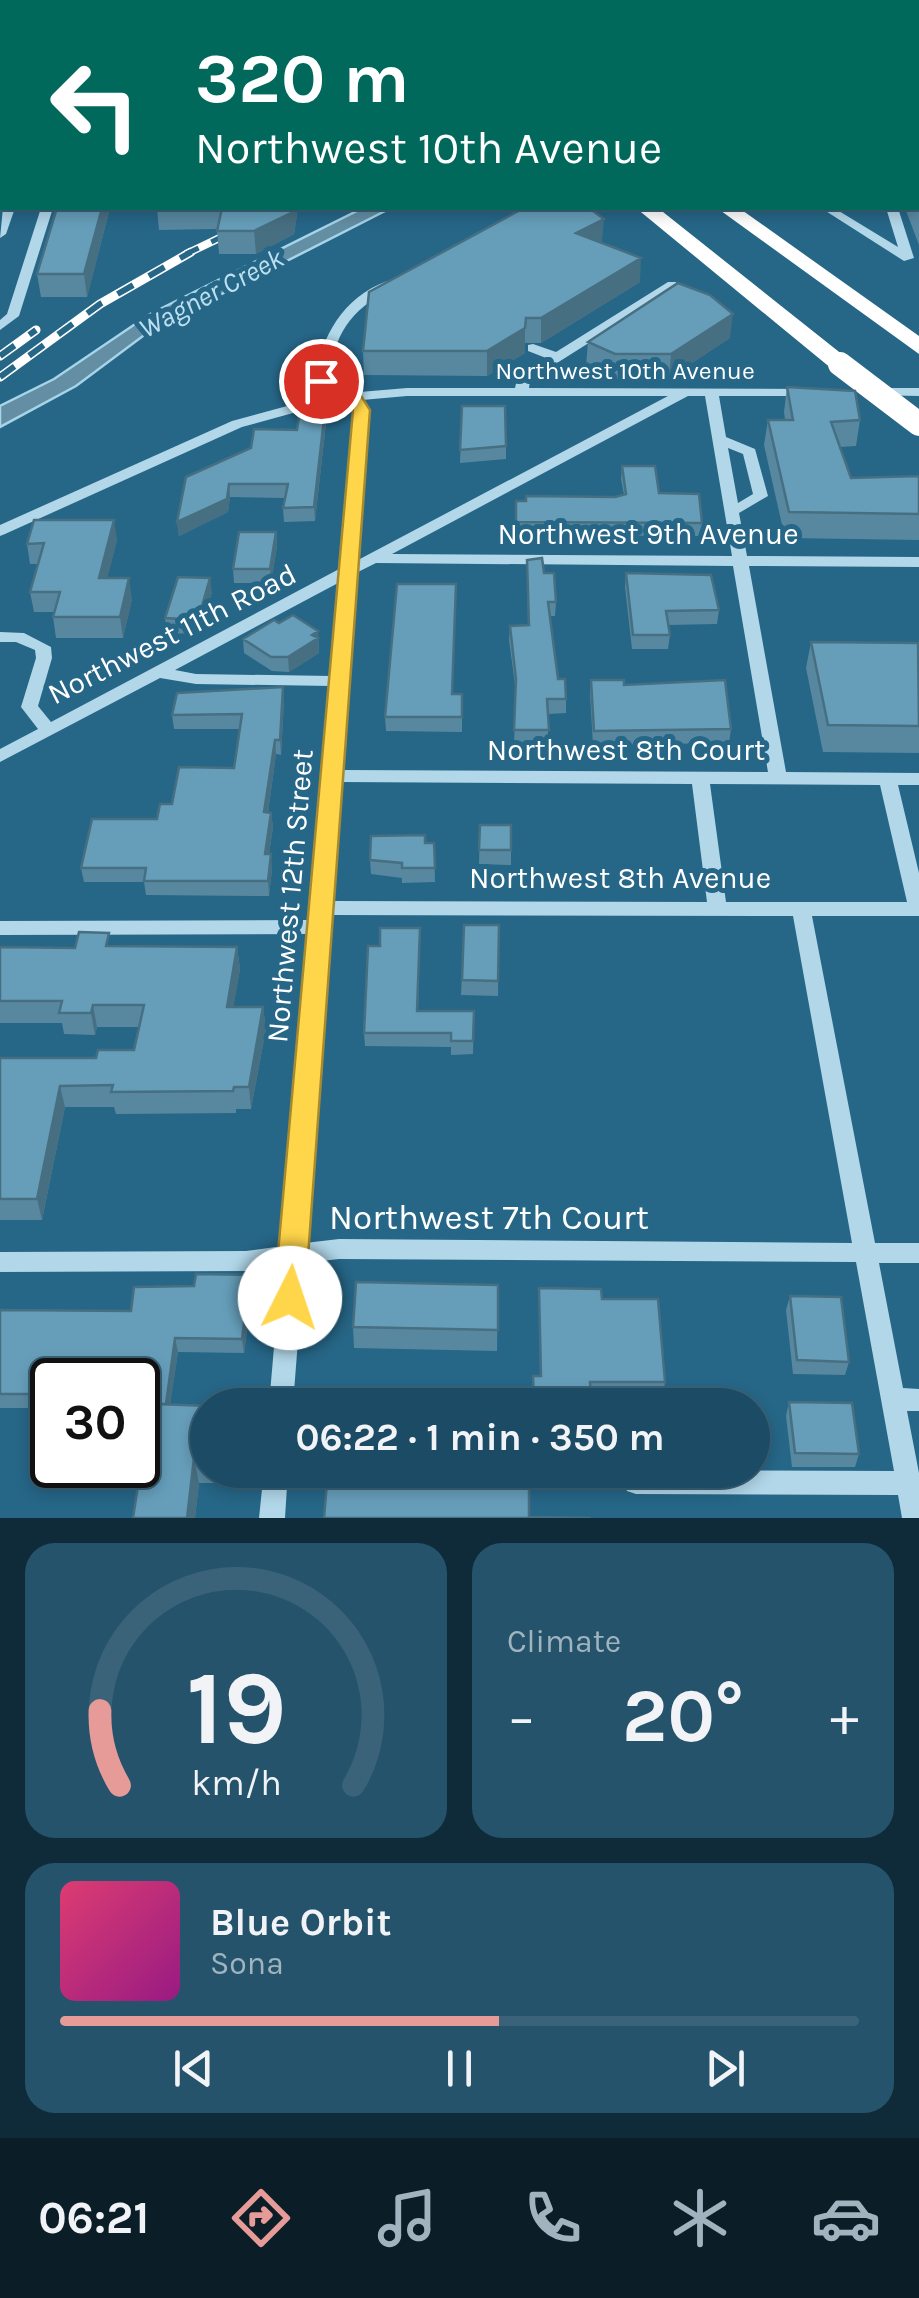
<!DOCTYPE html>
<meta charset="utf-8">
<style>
:root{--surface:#1c4c65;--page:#25536b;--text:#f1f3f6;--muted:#a0b4bf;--line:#3a6379;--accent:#e69b98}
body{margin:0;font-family:Karla,sans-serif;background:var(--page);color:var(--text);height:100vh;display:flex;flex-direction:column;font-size:38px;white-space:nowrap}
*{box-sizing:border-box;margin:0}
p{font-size:32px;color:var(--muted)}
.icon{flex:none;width:55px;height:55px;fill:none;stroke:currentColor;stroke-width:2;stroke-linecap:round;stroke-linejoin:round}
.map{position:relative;height:1518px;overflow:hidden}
.sheet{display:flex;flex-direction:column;gap:25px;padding:25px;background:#0f2a38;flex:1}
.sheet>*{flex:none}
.guide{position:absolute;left:0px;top:0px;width:920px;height:210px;box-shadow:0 5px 15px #0003,0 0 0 2px var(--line);background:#00695c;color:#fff;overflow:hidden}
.speed{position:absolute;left:30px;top:1358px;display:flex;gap:20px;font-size:50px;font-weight:700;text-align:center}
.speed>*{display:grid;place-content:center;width:130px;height:130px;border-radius:50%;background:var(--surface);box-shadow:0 5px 15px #0003,0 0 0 2px var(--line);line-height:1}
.speed .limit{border:5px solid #111;border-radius:15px;background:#fff;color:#111}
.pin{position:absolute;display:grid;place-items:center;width:85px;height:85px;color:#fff;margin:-42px;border:5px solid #fff;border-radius:50%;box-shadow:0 2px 10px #0007}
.me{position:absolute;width:110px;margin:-55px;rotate:4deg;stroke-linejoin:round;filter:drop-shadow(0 0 8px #0008)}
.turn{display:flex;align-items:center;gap:35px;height:210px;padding:0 30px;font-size:45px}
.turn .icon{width:130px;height:130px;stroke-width:2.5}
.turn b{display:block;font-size:70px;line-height:85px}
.big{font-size:75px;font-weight:700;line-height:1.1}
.sheet .card{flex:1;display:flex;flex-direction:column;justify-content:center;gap:15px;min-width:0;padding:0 35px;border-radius:30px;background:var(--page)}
.sheet .dial{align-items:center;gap:0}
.dial svg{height:260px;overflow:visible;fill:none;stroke:var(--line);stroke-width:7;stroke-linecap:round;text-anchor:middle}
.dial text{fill:var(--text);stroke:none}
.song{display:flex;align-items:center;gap:30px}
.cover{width:120px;height:120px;border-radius:15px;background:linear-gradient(135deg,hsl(340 70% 55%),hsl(310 70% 35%))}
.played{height:10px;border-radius:5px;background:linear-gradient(90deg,var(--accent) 55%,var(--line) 55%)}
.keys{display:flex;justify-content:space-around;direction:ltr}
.heat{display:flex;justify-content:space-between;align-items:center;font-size:55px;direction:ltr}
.sheet .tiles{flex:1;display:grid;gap:25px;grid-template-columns:1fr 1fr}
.card:last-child{grid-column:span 2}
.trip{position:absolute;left:190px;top:1388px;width:580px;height:100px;border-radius:50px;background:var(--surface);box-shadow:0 5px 15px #0003,0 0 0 2px var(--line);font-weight:700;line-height:100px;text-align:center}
.menu{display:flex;height:160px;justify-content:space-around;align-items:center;background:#0b1e28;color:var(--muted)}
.menu .icon{width:70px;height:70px}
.menu .active{color:var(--accent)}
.menu b{font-size:45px;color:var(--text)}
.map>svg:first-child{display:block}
</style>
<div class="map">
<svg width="919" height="1518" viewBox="0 0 919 1518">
<rect width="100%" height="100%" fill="#266687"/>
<path fill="#638ea4" stroke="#a6d4e9" stroke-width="2.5" d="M363,208H391L151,330L76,386L0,427V406L54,379L150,314Z"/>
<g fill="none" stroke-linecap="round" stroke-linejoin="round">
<path stroke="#638ea4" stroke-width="28" d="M862,2L864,0"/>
<path fill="#b1d7e9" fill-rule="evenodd" d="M689,0H718L714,2H688Z
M759,0H770L772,2H761Z
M801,0H812L814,2H803Z
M0,44H2V50H0Z
M0,75H2V85H0Z
M918,84H919V90H918Z
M918,100H919V106H918Z
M0,174H2V180H0Z
M3,208H15L6,234L0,238Z
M41,208H53L19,316L0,330V320L7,314Z
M821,208H834L898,247L886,208H898L914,258L904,261Z
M387,281L391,282V288C349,312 335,333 328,381L336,394L407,388H515L518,375L546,358L528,351V345L533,344L556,352L668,282H676V288L530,380L529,388L813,389L815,392L808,396H719L726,437L755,449L768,496L739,513L747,556L919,557V567L749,566L786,772L919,773V785H898L919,873V916H812L875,1243H919V1263H879L903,1388L919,1389V1411H907L919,1473V1518H902L898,1495L636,1494L627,1491L623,1482L627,1473L636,1470L894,1471L856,1262L339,1259L304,1263L293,1405H269L281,1266L246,1271L0,1272V1252L246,1251L283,1246L310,934L0,935V921L311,920L331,686L196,684L160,678L0,762V749L38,729L21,707L36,658L35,650L16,642H0V632L24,633L51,647L52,658L38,706L51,722L341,568L355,410L349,401L333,402L242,427L5,534L0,536V525L232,421L324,396L314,381C322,336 342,298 387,281ZM407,396H668L358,560L369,410L362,400ZM688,396H705L732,556L392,554ZM728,448L743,454L753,494L738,503ZM376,563L733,566L768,772L341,770L356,573ZM340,582L332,676L196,674L175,670ZM341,782L692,784L707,902L332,901ZM710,784L880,785L907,902H726ZM330,915L793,916L852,1243L339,1239L305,1243Z
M874,388H919V396L869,395L867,392Z
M264,1470H288L285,1518H259Z"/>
<path fill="#fff" fill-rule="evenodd" d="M329,0H353L354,2H331Z
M389,0H407L408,2H391Z
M456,0H473L474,2H458Z
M520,0H537L538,2H522Z
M636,208H658L848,359V369H832Z
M717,208H739L919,336V354Z"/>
<g stroke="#fff" stroke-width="8">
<path id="rail-far1" d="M754,2L763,0
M186,254L282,208"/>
</g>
<g stroke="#fff" stroke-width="9">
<path id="rail" d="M0,356L36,330
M0,377L100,304L191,252"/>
</g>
<use href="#rail-far1" stroke="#266687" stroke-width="5" stroke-dasharray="14" stroke-linecap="butt"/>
<use href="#rail" stroke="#266687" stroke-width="6" stroke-dasharray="18" stroke-linecap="butt"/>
<path stroke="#fff" stroke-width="24" d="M840,364L919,424"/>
</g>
<path fill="#5888a0" d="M919,108V245L905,208H918Z
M57,208H110L87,297H41L37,274Z
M157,208H298L294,234L256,254H219L217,229L159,230Z
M602,242L601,243L640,282L541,343H525V353L487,376L364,375L363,351Z
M730,338L669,378L613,379L586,366L588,342Z
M787,387L860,420L856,446L840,447L851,478L919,476V540L785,538L764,445L768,420H785L784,412Z
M462,406L506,446V459L460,463Z
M326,423L315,521L284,522L283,508L285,498L230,497L228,512L179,536L177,522L297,430Z
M622,466L702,523L701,536L516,535V501L615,497L624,495L621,479Z
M276,532L277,546L271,583H234L233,569Z
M117,540L107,578L132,599L123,638H56L53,617L54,612H34L30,592L38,564H30L27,544Z
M527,560L544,573L556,602L555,616H550L558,679L566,699V713L548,714V745L514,744L516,692L509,640L510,626L528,625Z
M626,573L719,610L717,624L668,625L670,635L668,649H632L625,587Z
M212,592L200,634L167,633L165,618Z
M279,623L318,631L319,653L289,672L272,671L244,653L243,639Z
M811,642L919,646V753L823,752L806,668Z
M591,680L624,685L731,729L729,743L593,745L590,694Z
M453,694H462V732L386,731L385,717Z
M284,701L281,755L276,754L268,813H271L273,827L269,854L272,869L269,896L146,895L144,882H84L81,868L157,819L172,804L234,768L240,729H174L172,715Z
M480,825H511V865L479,864Z
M425,843H434L435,882L402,883V878L371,874L370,860Z
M464,925H499L498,996L461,995Z
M420,942L418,1011H474L473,1054L451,1055V1047L365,1046L364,1033L380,946Z
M111,946L237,947L240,969L233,1007H263L266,1029L251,1109H236V1113L116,1114L114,1107H65L42,1220H0V1058H96L134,1050L139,1027H97L95,1035L64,1034L62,1023H0V947L75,948Z
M498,1285L497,1351L354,1348L353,1327Z
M539,1288L602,1299L665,1382L663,1396H591L592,1405H533V1376H540Z
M252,1290L244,1353L178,1352L170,1404L208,1406V1470H216L215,1483H199L195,1518H133L145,1486L154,1421H138V1380H52V1421H41L37,1408H0V1310L131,1311Z
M790,1296L849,1362L845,1375L793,1374L786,1310Z
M789,1402L859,1454L855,1467H792L786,1416Z"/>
<path fill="#476f82" d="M0,0H9L8,2H2V14L0,20Z
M624,0H658L624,2Z
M102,208H110L87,297L84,274Z
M293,208H298L294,234L256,254L254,231Z
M604,219L602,242L575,257L576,233Z
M641,258L640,282L541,343V318Z
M733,314L730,338L669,378L671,354Z
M525,328V353L487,376V351Z
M325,410L326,423L315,521L314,507Z
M229,484L230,497L228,512L179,536L177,522Z
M114,520L117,540L102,599L99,578Z
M276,532L277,546L271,583L270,569Z
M129,578L132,599L123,638L120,617Z
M210,578L212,592L200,634L198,620Z
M318,631L319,653L289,672L288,657Z
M283,687L284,701L281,755L280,740Z
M275,740L276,754L266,827L264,812Z
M271,813L273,827L267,869L265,854Z
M271,854L272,869L269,896L268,881Z
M237,947L240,969L230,1028L227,1007Z
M93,1005L97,1027L95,1035L91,1013Z
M263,1007L266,1029L251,1109L249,1087Z
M60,1086L65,1107L42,1220L37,1199Z
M250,1275L252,1290L244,1353L242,1339Z
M175,1338L178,1352L168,1421L165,1408Z
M194,1458L199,1483L195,1518H187Z"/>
<path fill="#669eba" stroke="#476f82" stroke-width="2.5" d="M918,25L919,29V57H918Z
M918,108H919V211L918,207Z
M57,208H102L84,274H37Z
M222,208H293V212L254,231H217Z
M524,208H589L604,219L576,233L641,258L541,318H526L525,328L487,351H363L369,292Z
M678,283L710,295L733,314L671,354H615L588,342Z
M787,387L855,391L860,420L831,422L851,478L919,476V514L789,512L768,420H793Z
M462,406H505L506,446L460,450Z
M300,410H325L314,507L283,508L288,484H229L227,499L177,522L186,477L251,448L254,429L297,430Z
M622,466H655L659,493L699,494L702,523L516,522V501H526V496L615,497L626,494Z
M34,520H114L99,578H129L120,617H53L60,592H30L44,543L27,544Z
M239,532H276L270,569H233Z
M542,558L544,573H554L556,602H548L558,679H565L566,699H547L549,730H514L516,679L510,626L529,625L527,560Z
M626,573L711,575L719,610L666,611L670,635H633Z
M178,577L210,578L198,620L165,618Z
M397,584H456L452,694H462V717H385Z
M293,615L318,631L312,635L318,638L288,657H271L243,639L274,620L279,623Z
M811,642L918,643L919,726L828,725Z
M591,680H624V685L725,680L731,729L594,731Z
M283,687L280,740H275L264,812L271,813L265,854H271L268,881H144L146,868H81L92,819H157L160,804H172L179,767L234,768L242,714L172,715L177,693Z
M480,825H511V850H479Z
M425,835V843H434L435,868H402V863L370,860L371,836Z
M464,925H499L498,981L462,980Z
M380,928H420L417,1011H474L473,1041H451V1033H364L368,946H380Z
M79,932L109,933L106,946L237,947L227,1007H263L249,1087H234L233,1091L111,1092L113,1085L60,1086L37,1199H0V1058H96L98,1050H134L144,1005H93L91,1013H59L62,1001H0V947L75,948Z
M196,1274L250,1275L242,1339L175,1338L166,1404H157L156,1408H138V1380H52V1407H37L39,1394H0V1310L131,1311L134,1287L194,1286Z
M356,1282L498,1285V1330L353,1327Z
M539,1288L601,1289L602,1299H658L665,1382H590L592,1405H534L533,1376H541Z
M790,1296L841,1297L849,1362L797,1360Z
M789,1402L852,1403L859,1454L795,1453Z
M157,1404L208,1406V1458H194L187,1518H133L138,1486H145Z
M328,1470H529V1517L591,1518H324Z"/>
<path fill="#ffd54a" stroke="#a68a30" stroke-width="2.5" d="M321,375L337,392L358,391L370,410L305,1298L300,1307L290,1311L279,1307L274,1298L353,410L347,401L325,402L312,381Z"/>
<g text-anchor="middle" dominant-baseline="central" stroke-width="10" stroke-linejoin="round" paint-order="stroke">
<g font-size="25" fill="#fff" stroke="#266687">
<text x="625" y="370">Northwest 10th Avenue</text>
</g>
<g font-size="28" font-style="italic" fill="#bde0f0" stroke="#266687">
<text transform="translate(211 293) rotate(-28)">Wagner Creek</text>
</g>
<g font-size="30" fill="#fff" stroke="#266687">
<text x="648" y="534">Northwest 9th Avenue</text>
<text transform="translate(172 634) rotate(-27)">Northwest 11th Road</text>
<text x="626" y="750">Northwest 8th Court</text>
<text x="620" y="878">Northwest 8th Avenue</text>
<text transform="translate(290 896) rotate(-85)">Northwest 12th Street</text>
</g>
<g font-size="35" fill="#fff" stroke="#266687">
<text x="489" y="1217">Northwest 7th Court</text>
</g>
</g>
</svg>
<div class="speed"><div class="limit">30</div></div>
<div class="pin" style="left:321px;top:381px;background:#d93025"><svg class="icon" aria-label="arrive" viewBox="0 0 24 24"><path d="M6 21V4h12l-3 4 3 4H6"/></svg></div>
<svg class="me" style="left:290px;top:1298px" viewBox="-20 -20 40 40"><circle r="19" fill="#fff"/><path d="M0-13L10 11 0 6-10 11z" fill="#ffd54a"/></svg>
<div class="trip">06:22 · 1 min · 350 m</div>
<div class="guide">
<div class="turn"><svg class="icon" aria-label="left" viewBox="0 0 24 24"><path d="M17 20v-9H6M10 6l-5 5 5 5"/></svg><div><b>320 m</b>Northwest 10th Avenue</div></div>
</div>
</div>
<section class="sheet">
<div class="tiles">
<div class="card dial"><svg viewBox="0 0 100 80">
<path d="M14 69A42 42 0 1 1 86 69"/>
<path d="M14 69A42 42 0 0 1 8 46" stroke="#e69b98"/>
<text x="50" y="56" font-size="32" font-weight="700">19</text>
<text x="50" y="72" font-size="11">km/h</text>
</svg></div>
<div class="card"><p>Climate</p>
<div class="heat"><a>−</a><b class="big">20°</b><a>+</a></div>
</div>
<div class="card">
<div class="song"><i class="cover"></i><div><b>Blue Orbit</b><p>Sona</p></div></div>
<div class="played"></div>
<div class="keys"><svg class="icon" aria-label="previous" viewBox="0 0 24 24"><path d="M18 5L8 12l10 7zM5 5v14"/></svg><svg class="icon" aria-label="pause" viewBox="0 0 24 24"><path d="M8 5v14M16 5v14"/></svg><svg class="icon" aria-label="next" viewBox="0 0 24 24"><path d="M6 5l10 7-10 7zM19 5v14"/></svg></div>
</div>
</div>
</section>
<nav class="menu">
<b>06:21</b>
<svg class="icon active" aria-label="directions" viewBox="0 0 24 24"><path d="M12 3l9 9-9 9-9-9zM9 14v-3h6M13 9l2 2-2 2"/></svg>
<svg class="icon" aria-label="music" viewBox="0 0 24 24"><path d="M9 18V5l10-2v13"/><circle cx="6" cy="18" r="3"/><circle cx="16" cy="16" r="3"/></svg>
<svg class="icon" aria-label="phone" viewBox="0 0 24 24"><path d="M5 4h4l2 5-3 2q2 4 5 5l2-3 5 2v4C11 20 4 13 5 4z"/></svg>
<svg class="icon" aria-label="climate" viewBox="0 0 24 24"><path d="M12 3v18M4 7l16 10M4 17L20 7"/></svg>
<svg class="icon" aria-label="car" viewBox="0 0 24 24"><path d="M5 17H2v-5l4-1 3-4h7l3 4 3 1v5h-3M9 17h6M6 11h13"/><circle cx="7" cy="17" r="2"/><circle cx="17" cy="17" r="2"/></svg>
</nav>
